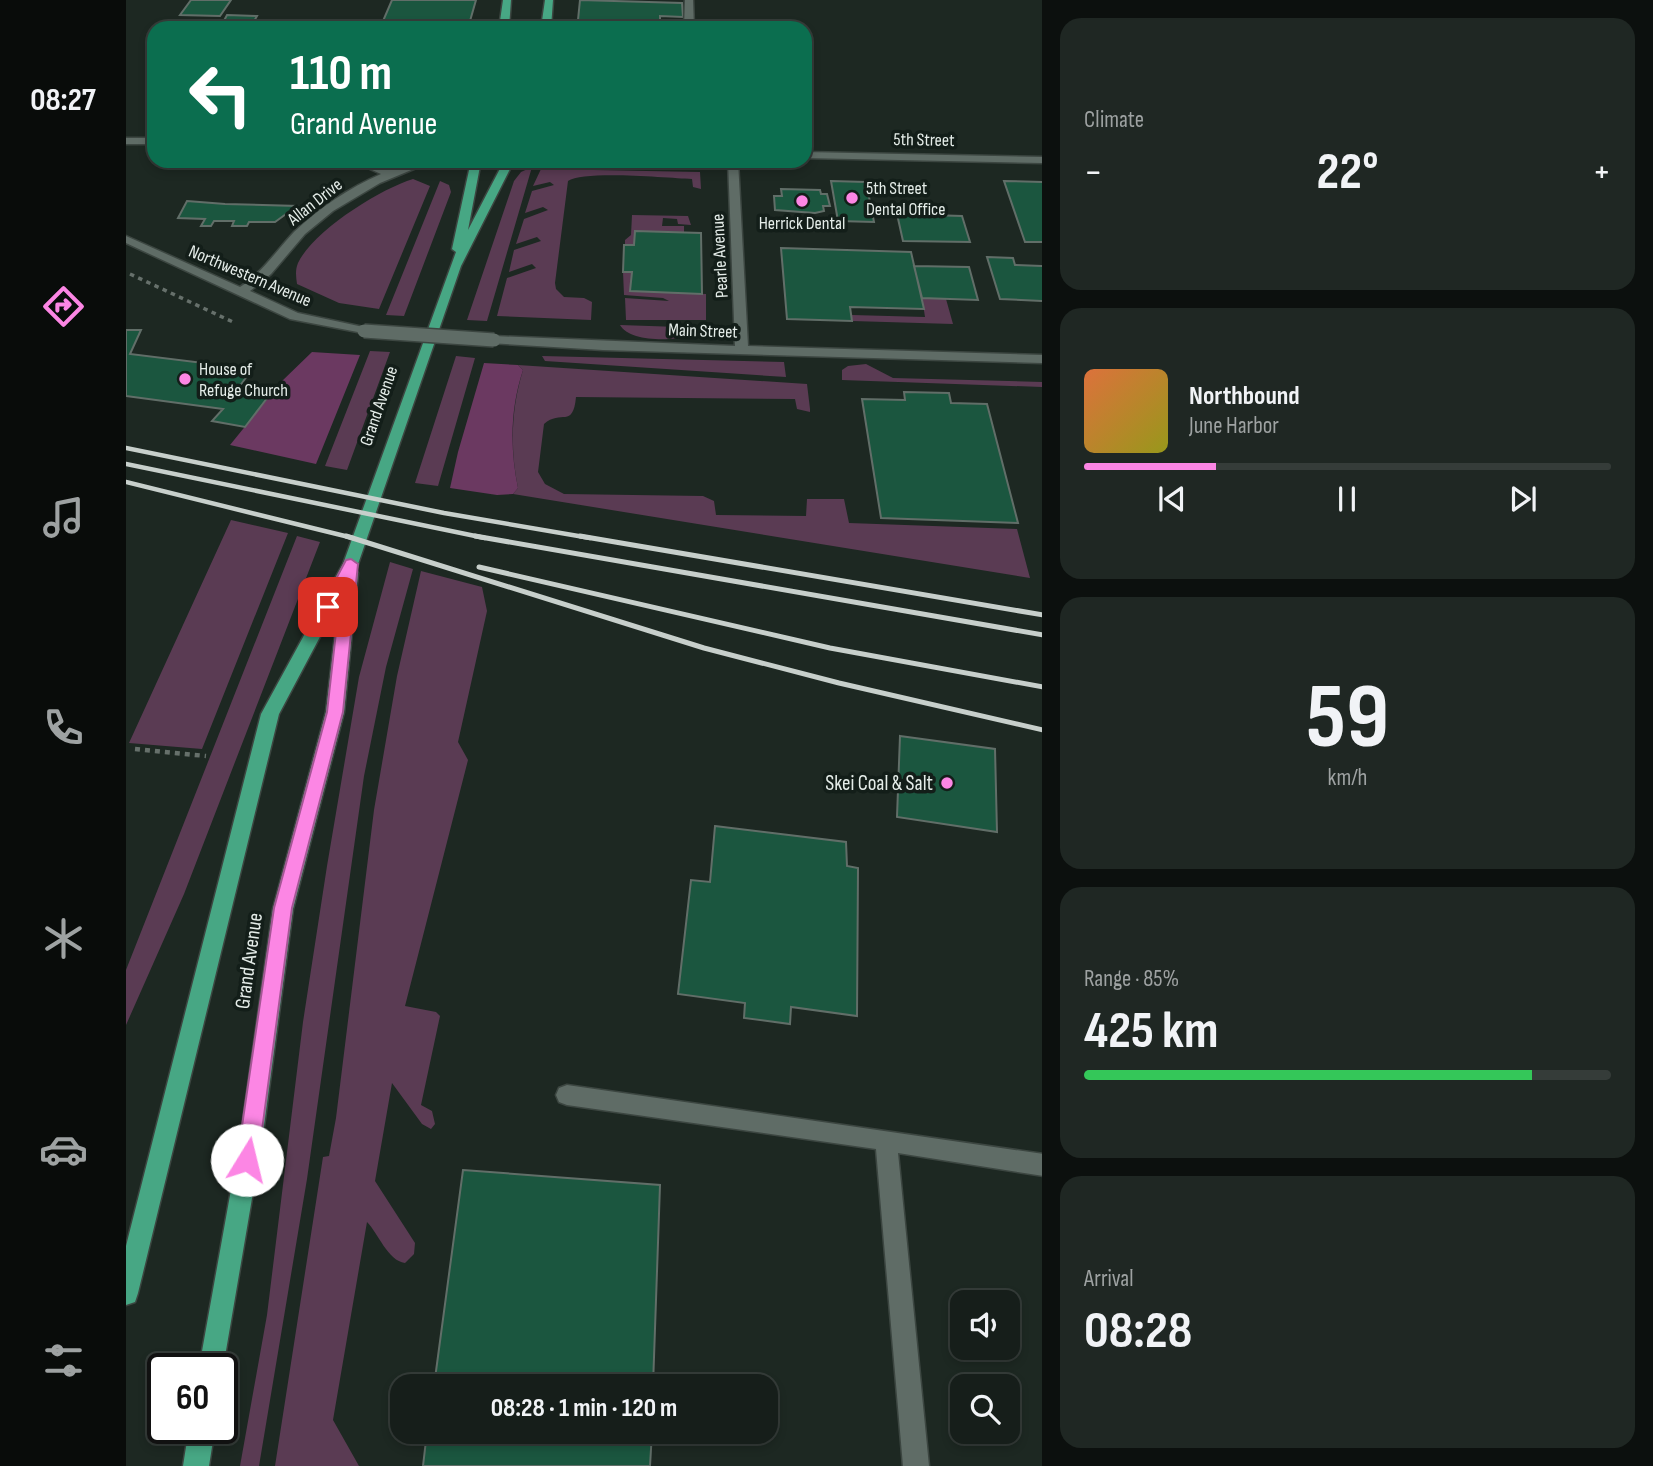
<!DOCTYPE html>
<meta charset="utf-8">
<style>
:root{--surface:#161e1a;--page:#1f2723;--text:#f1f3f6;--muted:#9ea2a2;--line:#353c39;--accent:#fc86e4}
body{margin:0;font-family:"Sofia Sans Condensed",sans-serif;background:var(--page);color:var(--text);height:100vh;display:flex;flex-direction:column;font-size:26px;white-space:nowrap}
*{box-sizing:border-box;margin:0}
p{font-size:23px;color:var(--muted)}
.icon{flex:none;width:38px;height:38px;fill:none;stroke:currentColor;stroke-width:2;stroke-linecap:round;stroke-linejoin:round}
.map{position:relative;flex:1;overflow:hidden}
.side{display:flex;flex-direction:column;gap:18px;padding:18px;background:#0c100e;width:611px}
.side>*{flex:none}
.guide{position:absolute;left:21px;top:21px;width:665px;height:147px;border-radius:21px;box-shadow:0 4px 10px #0003,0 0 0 2px var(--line);background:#0b6e4f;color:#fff;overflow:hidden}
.controls{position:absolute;left:824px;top:1290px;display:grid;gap:14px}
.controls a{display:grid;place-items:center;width:70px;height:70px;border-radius:14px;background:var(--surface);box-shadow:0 4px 10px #0003,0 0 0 2px var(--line);font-size:35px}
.speed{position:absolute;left:21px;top:1353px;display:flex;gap:14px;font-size:35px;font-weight:700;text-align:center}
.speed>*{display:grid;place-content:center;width:91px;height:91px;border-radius:50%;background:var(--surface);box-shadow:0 4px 10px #0003,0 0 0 2px var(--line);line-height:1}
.speed .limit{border:4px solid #111;border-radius:10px;background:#fff;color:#111}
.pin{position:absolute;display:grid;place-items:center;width:60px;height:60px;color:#fff;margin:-30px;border-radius:14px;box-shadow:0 4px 10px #0006}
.me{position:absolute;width:77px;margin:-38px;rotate:9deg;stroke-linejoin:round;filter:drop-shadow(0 0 5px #0008)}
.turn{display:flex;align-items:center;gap:24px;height:147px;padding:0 28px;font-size:32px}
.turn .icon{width:91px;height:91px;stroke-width:2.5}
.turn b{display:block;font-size:49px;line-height:60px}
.big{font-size:52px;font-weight:700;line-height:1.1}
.side .tile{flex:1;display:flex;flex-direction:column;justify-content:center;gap:10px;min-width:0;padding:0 24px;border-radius:21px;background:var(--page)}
.side .dial{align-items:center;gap:0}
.dial b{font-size:91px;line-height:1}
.song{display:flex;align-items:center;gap:21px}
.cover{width:84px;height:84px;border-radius:10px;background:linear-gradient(135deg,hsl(20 70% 55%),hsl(60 70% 35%))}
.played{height:7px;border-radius:4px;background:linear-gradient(90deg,var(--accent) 25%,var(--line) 25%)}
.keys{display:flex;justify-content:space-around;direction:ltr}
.heat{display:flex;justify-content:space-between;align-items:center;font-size:38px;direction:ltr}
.charge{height:10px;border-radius:5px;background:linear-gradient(90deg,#34c759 85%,var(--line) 0)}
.trip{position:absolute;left:264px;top:1374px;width:388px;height:70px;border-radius:21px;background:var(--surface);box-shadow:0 4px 10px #0003,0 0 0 2px var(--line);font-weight:700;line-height:70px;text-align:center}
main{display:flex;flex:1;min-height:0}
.tabs{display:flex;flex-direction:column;width:126px;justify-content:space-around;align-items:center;background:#090c0a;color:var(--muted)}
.tabs .icon{width:49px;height:49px}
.tabs .on{color:var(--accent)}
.tabs b{font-size:32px;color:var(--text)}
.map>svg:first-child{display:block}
</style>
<main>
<nav class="tabs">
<b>08:27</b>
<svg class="icon on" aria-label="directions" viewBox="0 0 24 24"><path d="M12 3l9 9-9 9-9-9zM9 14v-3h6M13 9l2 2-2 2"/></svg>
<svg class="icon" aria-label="music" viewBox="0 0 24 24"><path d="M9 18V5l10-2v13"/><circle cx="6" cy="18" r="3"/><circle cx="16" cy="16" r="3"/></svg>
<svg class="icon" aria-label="phone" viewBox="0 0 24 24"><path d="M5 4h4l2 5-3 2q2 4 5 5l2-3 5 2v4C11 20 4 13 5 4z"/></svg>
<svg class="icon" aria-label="climate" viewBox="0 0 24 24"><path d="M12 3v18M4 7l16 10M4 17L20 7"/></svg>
<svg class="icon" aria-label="car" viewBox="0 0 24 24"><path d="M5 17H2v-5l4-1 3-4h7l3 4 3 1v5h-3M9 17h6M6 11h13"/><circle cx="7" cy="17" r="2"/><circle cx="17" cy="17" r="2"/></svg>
<svg class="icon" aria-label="filters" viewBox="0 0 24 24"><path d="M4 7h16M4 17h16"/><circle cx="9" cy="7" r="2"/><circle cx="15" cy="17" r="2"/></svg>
</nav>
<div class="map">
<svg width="917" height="1466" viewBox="0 0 917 1466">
<rect width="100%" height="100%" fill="#1d2822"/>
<path fill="#5a3b53" d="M440,163L566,166L567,169L419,164Z
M406,167L361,321L341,320L388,181L395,172Z
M415,169L574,172L575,189L567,187L566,179C542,178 458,170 442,181L429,283L430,289L438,297L458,298L466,302L465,320L371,316L381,278L410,268L406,264L383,272L388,250L415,241L411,237L390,244L398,219L422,210L417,207L399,213L406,191L428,185L424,182L407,186Z
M287,179L304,186L253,309L213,303L171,284C170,277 169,270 172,263C187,231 254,189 287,179Z
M314,181L323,185L325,192L278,316L260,315Z
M506,215L562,216L565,225L552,224L551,219L537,218L536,226H558V232L509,231L508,245H499V240L505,235Z
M497,272H506L505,291L580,294V320H500L499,298L543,301L537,298L498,295Z
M796,298L820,299L827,324L726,321V315L799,317Z
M494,325L582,328C566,342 505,345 494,325Z
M244,351L264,352L221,470L199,466Z
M330,356L349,358L312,486L289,483Z
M416,356L658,362L660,377L419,361Z
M740,364L767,378L916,382V387L716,380V370L722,366Z
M392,365L681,384L684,409V412L671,409L669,399L450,397C447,429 435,409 418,424L412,472L419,484L438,494L577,496L588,501L590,515L680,516L681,499H718L723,523L891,529L904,578L387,494L392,488C384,449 385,409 397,370Z
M105,520L162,533L76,749L3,743Z
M171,536L194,542L58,894L0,1025V970Z
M264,562L287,569L260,667L238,776L181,1179L133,1466H114L141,1315L177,1022L201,866L233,677Z
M295,571L356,587L361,611L332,742L342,760L279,1006L310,1012L314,1016L295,1105L306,1111L309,1124L305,1129L296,1124L266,1083L249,1181L289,1243L288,1254L279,1263C262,1261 252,1233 241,1222L207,1420L233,1466H149L197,1157L203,1156L210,1118L248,810L271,676Z"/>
<path fill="#6b3961" d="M186,352L234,355L190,464L104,445L156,381Z
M358,363L392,365L397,370C384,409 384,449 392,488L387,494L371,495L324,488L332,452Z"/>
<path fill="#1b563f" stroke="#616e68" stroke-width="2" d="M65,0H105L94,16L54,15Z
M266,0H350L342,28H254Z
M454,0L556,3L557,17L534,16V22L452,20Z
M101,15L131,16L124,28H94Z
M705,181L740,182L748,222L712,221Z
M878,181L917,182V242H899Z
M655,189L694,190L695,194H701L704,206H697L698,211L689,213L649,210L648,196H656Z
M61,201L99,204L171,206L149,222H123L121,226H106L108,221H88L85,226H75L79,219L52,218Z
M771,214L836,216L844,242L777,241Z
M509,231L575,233L576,294L504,291L506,272H497L498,245H508Z
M655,248L785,252L798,309L724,307L726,321L661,319Z
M861,257L887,258L889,265L917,266V301L874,299Z
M788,266L843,267L852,300L796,298Z
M0,330H15L4,354L126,369L111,390L142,397L119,427L86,421L97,409L0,396Z
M778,392L823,393L825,403L861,404L892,523L755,518L736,399L779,400Z
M774,736L869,749L871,832L771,817Z
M589,826L720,842L721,866L732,868L731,1016L665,1007L664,1024L618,1018L619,1003L552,994L565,880L584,882Z
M337,1170L534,1185L527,1386H308Z
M301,1432H526L524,1466H297Z"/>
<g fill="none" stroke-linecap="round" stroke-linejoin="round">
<g stroke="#3c4641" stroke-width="3">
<path id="minor" d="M559,0H567L568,28H558Z
M0,138H28V144H0Z
M679,152L917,157V163L679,158Z
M226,161H241L264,170L291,161H307L254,183L207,211L179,234L145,274L124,291L172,313L242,328V334L164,319L0,243V236L114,287C137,272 150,251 168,232C193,208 223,188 255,174Z
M602,161H612L622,346L917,355V363L477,350L363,343L362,340L368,336L609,346Z
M441,1085L917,1154V1176L772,1153L803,1466H777L750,1149L441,1105L433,1102L430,1095L433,1088Z"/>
</g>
<g stroke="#3c4641" stroke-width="3">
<path id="major" d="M377,0H385L383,28H373Z
M419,0H427L425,28H415Z
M345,161H355L342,230L378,161H388L335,266L230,570L232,573L218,712L167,909L137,1134L96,1374V1368H73L115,1134L147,909L200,712L213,601L153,714L12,1293L9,1302L0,1305V1246L135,714L217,564L330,252L326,249Z
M63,1428H89L83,1466H57Z"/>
</g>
<path stroke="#66706b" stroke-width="3.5" stroke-dasharray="4.5 4.5" stroke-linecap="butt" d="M4,274L107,322"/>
<path stroke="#66706b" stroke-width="4.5" stroke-dasharray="5 5" stroke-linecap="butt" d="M9,749L80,756"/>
<use href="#minor" fill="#5f6c66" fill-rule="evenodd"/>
<use href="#major" fill="#47a784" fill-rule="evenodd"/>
<path stroke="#c7cfcb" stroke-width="4.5" d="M0,448L318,513L464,538
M0,464L359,538
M0,482L227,538"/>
<path stroke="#c7cfcb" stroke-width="5" d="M220,536L578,648L713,683L917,730
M349,536L917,635
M454,536L917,615
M353,567L704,648L917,687"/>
<g stroke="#3c4641" stroke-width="16" stroke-linecap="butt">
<path id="minor-bridge" d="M238,331L368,340"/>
</g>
<use href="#minor-bridge" stroke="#5f6c66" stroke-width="13"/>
</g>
<path fill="#fc86e4" stroke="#a45794" stroke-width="2" d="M225,559L232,564L217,712L166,908L132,1160L129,1167L121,1170L114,1167L111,1160L148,908L201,712L214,597L207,610H197L195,607L220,560Z"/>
<g fill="#fc86e4" stroke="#131e19" stroke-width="2.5">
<circle cx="726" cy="198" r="7"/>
<circle cx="676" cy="201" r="7"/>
<circle cx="59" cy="379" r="7"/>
<circle cx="821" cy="783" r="7"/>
</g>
<g text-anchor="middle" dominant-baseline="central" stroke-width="7" stroke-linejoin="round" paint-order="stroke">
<g font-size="18" fill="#e5ede9" stroke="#131e19">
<text transform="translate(798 140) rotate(1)">5th Street</text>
<text transform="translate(189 202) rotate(-38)">Allan Drive</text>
<text transform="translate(594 256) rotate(-93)">Pearle Avenue</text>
<text transform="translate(124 276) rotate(23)">Northwestern Avenue</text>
<text transform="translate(577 331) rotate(2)">Main Street</text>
<text transform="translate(253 406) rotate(-71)">Grand Avenue</text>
</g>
<g font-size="18" fill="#e5ede9" stroke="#131e19" text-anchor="start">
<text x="740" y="188">5th Street<tspan x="740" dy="21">Dental Office</tspan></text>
<text x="676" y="223" text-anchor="middle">Herrick Dental</text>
<text x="73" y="369">House of<tspan x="73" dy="21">Refuge Church</tspan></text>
</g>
<g font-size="21" fill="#e5ede9" stroke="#131e19" text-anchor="end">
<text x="807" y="783">Skei Coal &amp; Salt</text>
</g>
<g font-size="21" fill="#e5ede9" stroke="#131e19">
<text transform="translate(123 961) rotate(-82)">Grand Avenue</text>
</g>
</g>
</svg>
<div class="controls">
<a><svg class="icon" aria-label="sound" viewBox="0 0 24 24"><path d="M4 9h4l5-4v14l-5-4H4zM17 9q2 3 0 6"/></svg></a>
<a><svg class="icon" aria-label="search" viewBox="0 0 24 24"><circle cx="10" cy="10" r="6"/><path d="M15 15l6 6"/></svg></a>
</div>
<div class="speed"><div class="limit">60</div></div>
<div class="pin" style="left:202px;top:607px;background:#d93025"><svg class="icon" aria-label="arrive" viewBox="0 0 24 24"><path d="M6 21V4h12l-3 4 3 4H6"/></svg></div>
<svg class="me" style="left:121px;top:1160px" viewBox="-20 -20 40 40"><circle r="19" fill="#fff"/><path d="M0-13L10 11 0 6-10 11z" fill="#fc86e4"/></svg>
<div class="trip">08:28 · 1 min · 120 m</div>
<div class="guide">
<div class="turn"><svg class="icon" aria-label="left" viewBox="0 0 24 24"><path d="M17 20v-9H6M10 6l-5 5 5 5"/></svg><div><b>110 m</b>Grand Avenue</div></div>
</div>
</div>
<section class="side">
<div class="tile"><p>Climate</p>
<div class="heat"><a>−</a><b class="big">22°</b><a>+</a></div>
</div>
<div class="tile">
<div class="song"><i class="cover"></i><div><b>Northbound</b><p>June Harbor</p></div></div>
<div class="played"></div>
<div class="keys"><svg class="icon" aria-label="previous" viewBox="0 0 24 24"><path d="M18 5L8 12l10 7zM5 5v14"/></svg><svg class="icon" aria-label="pause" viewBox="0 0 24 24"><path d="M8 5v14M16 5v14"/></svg><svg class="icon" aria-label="next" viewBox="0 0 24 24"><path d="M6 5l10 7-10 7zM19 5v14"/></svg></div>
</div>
<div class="tile dial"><b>59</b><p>km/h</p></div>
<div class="tile"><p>Range · 85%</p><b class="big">425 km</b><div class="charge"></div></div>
<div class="tile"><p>Arrival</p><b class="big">08:28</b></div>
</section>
</main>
